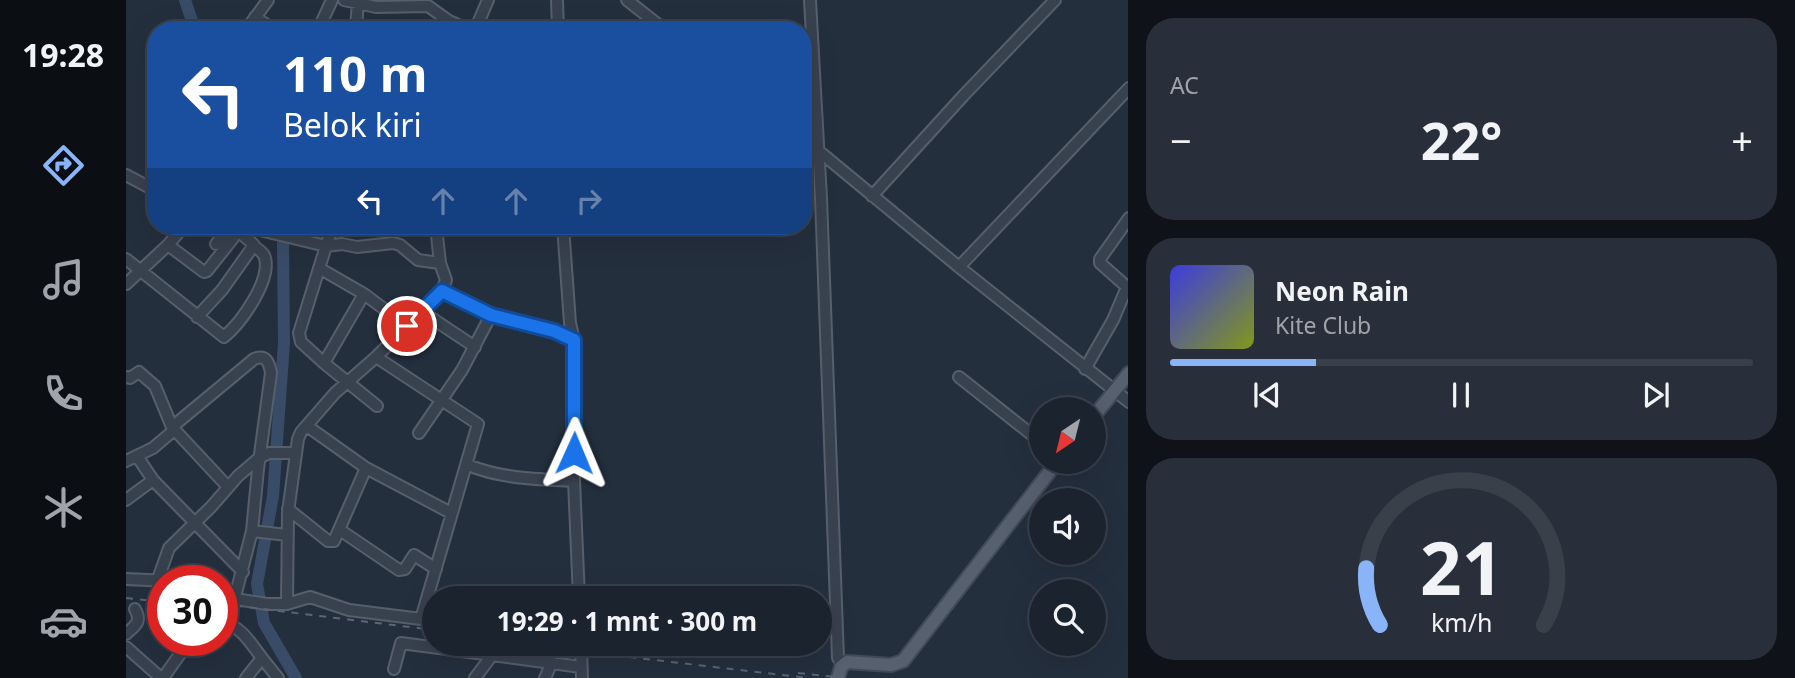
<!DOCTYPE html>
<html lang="id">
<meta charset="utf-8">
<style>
:root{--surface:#1b232e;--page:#282f3a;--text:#f1f3f6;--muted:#a0a4aa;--line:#39404a;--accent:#8ab4f8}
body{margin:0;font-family:"Noto Sans",sans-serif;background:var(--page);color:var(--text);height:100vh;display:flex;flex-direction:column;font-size:26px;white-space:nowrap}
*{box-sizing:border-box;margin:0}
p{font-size:23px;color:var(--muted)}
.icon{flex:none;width:38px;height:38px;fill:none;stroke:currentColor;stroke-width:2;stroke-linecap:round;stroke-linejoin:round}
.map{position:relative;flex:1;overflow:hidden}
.sheet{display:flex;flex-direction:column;gap:18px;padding:18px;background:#0f1319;width:667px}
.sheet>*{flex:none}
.banner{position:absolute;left:21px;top:21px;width:665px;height:214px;border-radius:28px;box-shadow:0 7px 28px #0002,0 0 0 2px var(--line);background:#1a4fa0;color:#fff;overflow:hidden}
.needle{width:46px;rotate:215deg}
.tools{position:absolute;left:903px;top:397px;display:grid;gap:14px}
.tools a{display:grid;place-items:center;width:77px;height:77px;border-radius:50%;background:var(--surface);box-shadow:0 7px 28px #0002,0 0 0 2px var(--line);font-size:35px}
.speed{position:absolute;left:21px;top:565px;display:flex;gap:14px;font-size:35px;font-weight:700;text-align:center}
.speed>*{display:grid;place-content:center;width:91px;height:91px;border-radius:50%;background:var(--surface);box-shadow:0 7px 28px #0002,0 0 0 2px var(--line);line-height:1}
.speed .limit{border:10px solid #d22;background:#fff;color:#111}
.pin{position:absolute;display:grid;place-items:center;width:60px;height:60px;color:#fff;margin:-30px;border:4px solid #fff;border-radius:50%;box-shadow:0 2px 7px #0007}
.me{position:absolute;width:77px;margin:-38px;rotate:1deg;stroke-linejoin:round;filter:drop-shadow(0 0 5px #0008)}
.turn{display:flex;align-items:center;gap:24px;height:147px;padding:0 21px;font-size:32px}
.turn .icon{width:91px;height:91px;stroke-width:2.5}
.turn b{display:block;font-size:49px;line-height:60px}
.lanes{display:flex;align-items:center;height:66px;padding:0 21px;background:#0003;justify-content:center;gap:35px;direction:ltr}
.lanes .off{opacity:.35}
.big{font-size:52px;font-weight:700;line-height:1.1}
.sheet .widget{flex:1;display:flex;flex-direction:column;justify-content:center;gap:10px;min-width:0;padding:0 24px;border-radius:28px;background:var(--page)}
.sheet .dial{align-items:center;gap:0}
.dial svg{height:182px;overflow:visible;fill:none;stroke:var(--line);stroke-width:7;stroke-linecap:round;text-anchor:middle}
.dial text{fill:var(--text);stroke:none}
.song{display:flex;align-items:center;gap:21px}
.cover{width:84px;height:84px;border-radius:10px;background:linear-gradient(135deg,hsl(240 70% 55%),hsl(70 70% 35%))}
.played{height:7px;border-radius:4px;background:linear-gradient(90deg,var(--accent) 25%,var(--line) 25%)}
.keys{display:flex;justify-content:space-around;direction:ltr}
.heat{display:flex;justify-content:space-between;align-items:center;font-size:38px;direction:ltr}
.trip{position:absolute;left:296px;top:586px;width:410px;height:70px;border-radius:35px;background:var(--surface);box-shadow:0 7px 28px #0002,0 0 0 2px var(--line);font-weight:700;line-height:70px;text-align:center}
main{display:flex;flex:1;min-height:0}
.menu{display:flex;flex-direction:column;width:126px;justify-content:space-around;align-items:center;background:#0b0e12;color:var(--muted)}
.menu .icon{width:49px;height:49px}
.menu .active{color:var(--accent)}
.menu b{font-size:32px;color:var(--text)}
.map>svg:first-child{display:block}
</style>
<main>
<nav class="menu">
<b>19:28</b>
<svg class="icon active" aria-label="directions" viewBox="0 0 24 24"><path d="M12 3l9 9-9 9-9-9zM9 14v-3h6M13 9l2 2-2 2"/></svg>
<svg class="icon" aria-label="music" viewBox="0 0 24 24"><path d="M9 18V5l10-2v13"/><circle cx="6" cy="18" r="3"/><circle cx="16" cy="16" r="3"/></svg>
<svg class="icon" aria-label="phone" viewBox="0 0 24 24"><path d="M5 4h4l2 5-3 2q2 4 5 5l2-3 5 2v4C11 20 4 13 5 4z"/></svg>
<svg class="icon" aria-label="climate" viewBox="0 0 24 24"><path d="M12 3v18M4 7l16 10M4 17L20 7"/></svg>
<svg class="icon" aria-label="car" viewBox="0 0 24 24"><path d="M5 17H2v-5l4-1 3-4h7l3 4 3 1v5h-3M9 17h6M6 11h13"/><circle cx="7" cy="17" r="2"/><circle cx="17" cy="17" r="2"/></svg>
</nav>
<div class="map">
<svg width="1003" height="678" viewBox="0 0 1003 678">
<rect width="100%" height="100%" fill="#242f3e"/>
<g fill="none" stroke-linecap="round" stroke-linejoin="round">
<path stroke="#394c67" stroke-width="12" d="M59,0L69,30
M166,226L157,243L158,343L147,496L131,584L138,623L170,678"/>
<g stroke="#565f6c" stroke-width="14">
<path id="minor" d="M218,0L250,7L302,6L323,21L343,30
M431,0L432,30
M501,0L539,30
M684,0L695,198L712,658L718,664
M129,17L148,30
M120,30L142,0
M192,30L206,0
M230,30L232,0
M349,30L362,0
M1003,88L833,267L1003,402
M677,138L833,267
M0,175L30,191
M746,196L838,95L929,0
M117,226L200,246L207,226
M437,226L444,323L448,340V481L453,598
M90,244L104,226
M42,245L78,272L81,271L112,232
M0,259L98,337C115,323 145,281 139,258C138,252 132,250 128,246
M193,268L238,294
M0,284L42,245L58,226
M295,311L349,347
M365,315L428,331L448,340
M71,317L96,290L128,245L107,226
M198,363L175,342L173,333L200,246L216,244L231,247L267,243L274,245L292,260L314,263
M959,369L987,320L1001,287L974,263V259L1003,218
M0,377L4,378L13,372L29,386L46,427L102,487
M833,377L915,442
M251,406L198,363L238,294L281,326
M181,426L240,468L325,513
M293,433L336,370L365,315L316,291
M11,456L27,480L117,572
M0,461L27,448L47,431L46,427L128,359C140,354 143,362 145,373L132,469L126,531L109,597
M342,465C376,479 411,479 448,481
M0,500L27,480
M162,509L202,541H208L240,468
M214,530L273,570L279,569L288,555L310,569
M126,531L161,535
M0,579L43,581
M32,579L43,548L85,507L112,476L133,458L143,453H169
M96,592L116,600L141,604H161L184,597L223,610L295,619L352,424L250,357
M161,604L162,512L172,439L175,432L209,393L250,357L316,291L320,280L314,263L310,226
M96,623C115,625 125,644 136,658
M0,634C10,625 16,622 9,609
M455,644L456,678
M0,647L35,678
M268,669L275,643L455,667
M37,678L64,640
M120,678L136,658L152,678
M349,678L367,654
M419,678L426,662"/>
</g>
<g stroke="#414a57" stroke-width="16">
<path id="major" d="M968,416L1003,373
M712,678L715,667L721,662L765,665L777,661L931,462"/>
</g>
<use href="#minor" stroke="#38414e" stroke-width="10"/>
<use href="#major" stroke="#56606e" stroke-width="12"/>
<path stroke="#5a6575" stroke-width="2" stroke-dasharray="7 7" stroke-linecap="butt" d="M0,598L37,602
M96,604L308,630
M392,644L682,678
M672,673L717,678"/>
</g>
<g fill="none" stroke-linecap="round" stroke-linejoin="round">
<g stroke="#114b97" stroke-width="18">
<path id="route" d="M281,326L316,291L365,315L428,331L448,340V453"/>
</g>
<use href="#route" stroke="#1a73e8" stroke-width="12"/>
</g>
</svg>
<div class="tools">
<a><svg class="needle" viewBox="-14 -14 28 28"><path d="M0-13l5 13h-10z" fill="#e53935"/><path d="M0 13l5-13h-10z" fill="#a0a4aa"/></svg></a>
<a><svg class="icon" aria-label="sound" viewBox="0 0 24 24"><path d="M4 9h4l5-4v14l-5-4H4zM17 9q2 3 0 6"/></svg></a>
<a><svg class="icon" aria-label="search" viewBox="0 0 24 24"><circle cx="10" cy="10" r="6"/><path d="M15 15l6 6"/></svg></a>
</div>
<div class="speed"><div class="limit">30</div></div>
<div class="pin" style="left:281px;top:326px;background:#d93025"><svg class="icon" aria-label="arrive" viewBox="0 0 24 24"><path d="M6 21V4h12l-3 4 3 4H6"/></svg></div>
<svg class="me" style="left:448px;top:453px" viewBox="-20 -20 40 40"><path d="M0-17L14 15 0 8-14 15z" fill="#1a73e8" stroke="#fff" stroke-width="4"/></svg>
<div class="trip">19:29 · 1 mnt · 300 m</div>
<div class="banner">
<div class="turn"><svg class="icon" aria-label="left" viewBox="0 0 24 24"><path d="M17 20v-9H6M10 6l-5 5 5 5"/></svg><div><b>110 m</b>Belok kiri</div></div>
<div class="lanes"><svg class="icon" aria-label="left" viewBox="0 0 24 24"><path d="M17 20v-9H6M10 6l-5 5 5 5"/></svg><svg class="icon off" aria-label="ahead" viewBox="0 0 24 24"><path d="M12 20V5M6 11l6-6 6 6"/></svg><svg class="icon off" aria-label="ahead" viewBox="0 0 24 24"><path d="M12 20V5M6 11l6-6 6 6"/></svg><svg class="icon off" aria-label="right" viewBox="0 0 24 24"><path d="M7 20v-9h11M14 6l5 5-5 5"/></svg></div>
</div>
</div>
<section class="sheet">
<div class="widget"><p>AC</p>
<div class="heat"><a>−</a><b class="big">22°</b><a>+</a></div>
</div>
<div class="widget">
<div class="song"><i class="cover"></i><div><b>Neon Rain</b><p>Kite Club</p></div></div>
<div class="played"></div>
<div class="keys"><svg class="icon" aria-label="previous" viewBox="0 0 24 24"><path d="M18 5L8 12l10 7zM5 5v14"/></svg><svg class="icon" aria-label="pause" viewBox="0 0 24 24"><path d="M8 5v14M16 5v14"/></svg><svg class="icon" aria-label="next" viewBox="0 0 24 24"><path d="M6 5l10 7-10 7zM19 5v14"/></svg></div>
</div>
<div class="widget dial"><svg viewBox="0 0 100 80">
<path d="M14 69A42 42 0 1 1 86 69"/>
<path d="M14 69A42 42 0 0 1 8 44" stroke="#8ab4f8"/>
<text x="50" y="56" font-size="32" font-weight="700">21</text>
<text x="50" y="72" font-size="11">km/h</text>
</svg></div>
</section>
</main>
